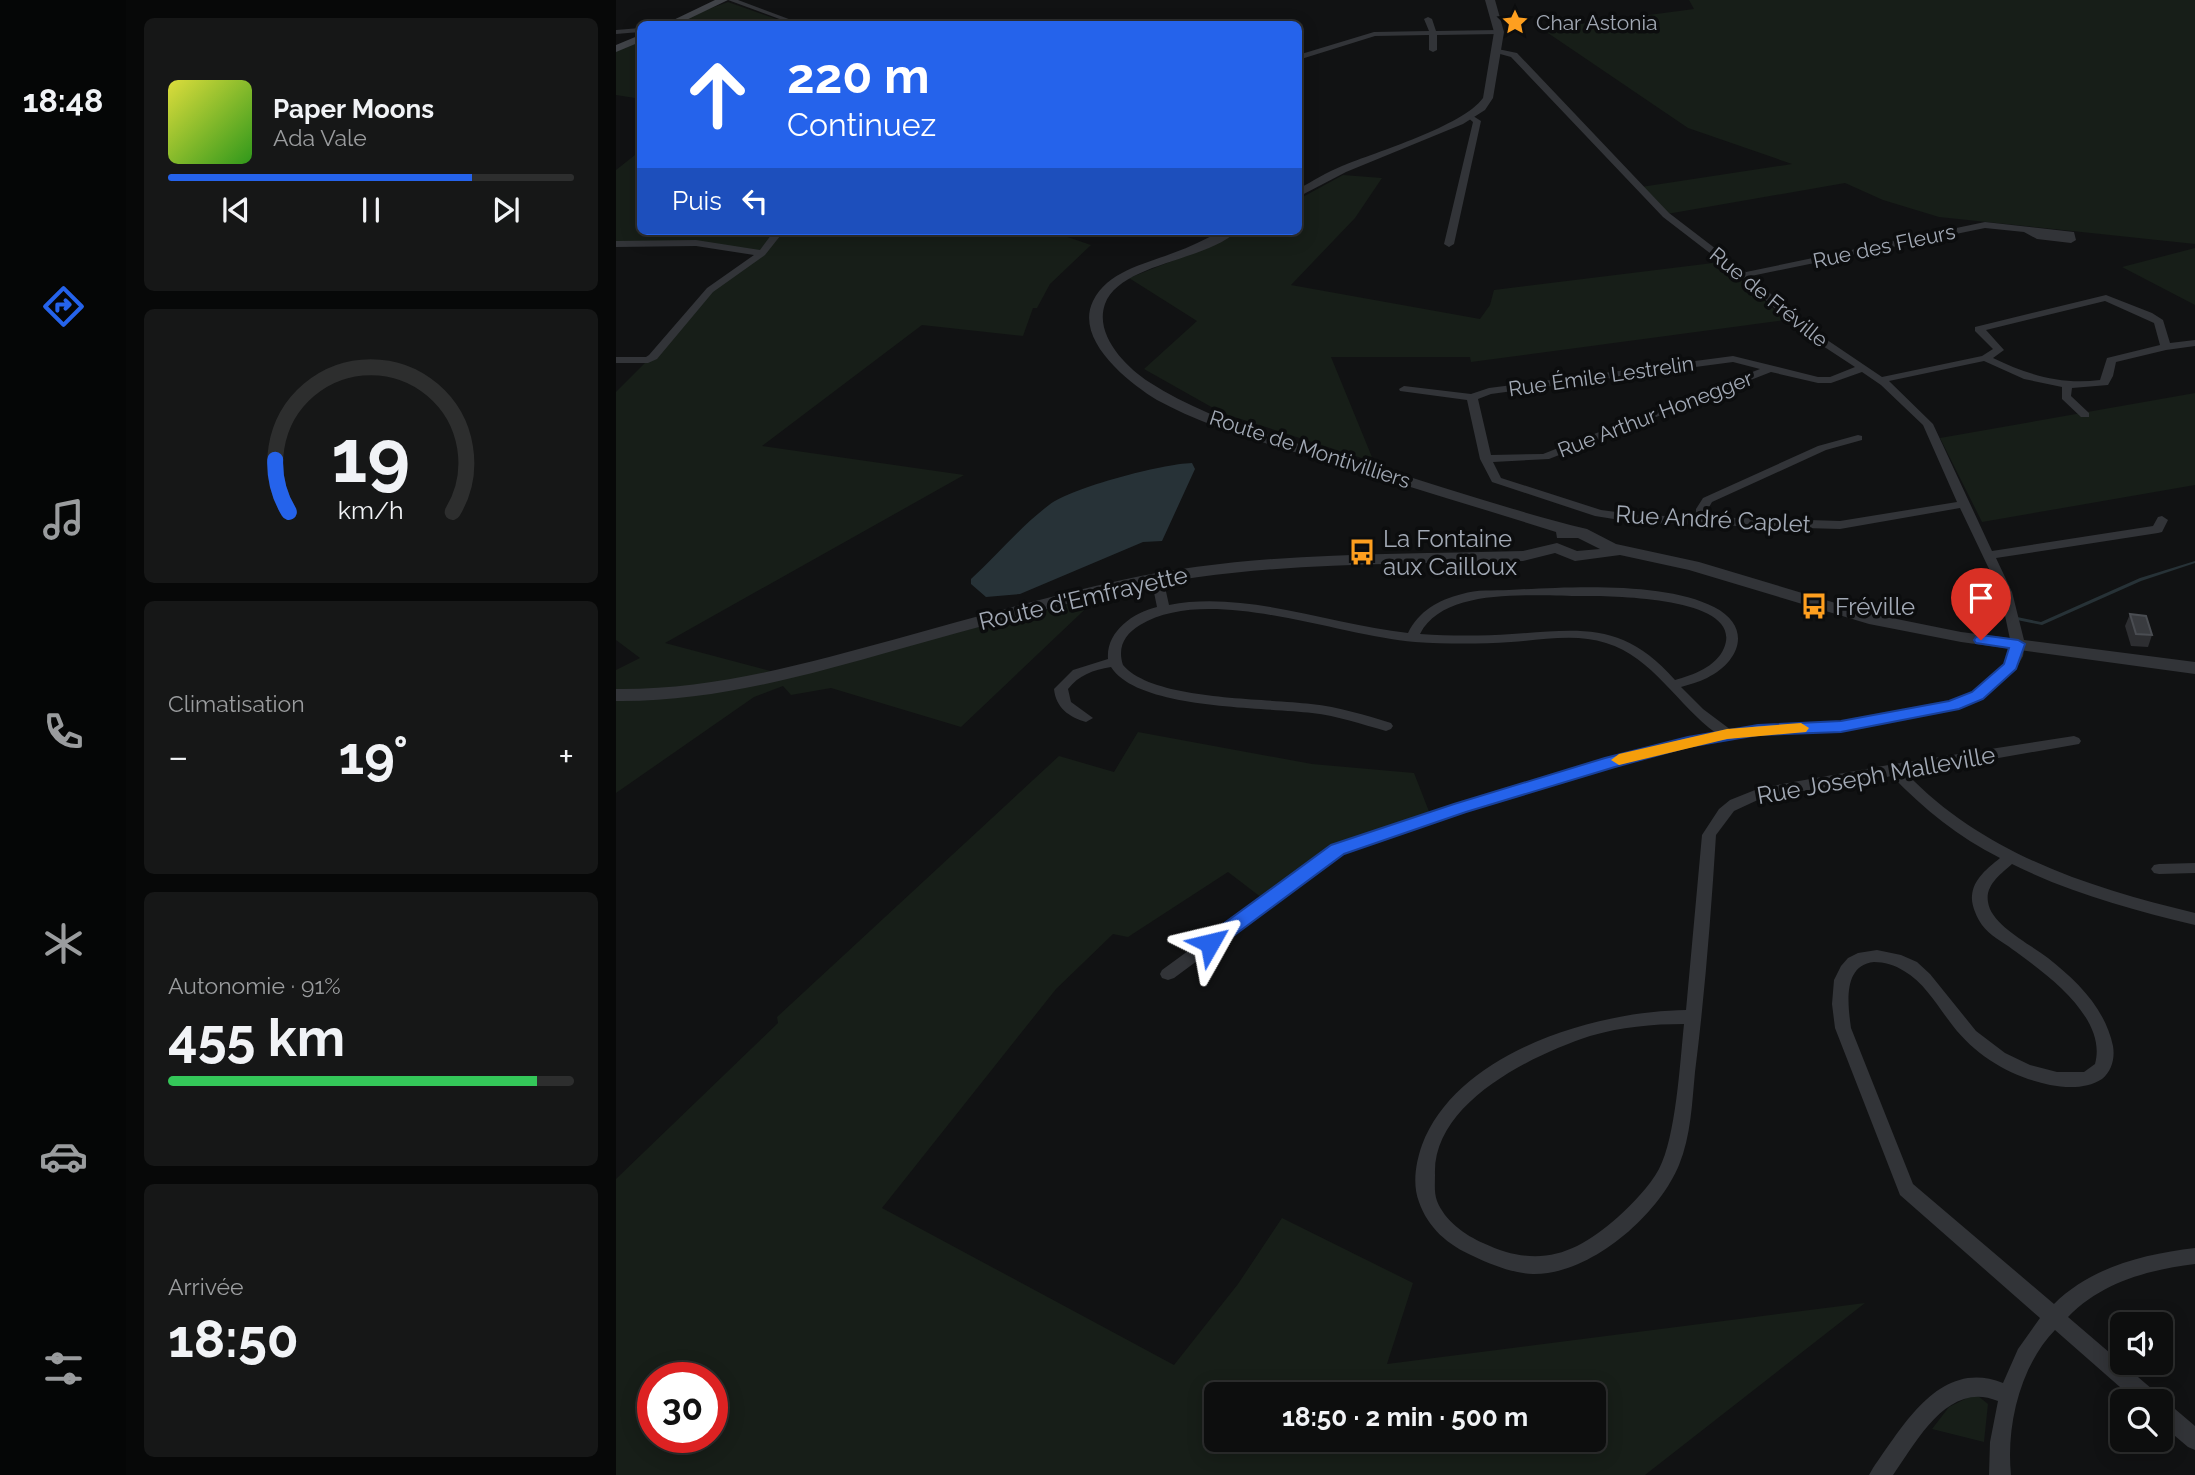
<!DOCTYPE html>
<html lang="fr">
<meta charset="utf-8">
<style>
:root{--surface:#0d0e0e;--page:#161717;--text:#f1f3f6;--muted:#9a9c9e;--line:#2d2e2e;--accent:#2563eb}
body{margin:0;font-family:Raleway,sans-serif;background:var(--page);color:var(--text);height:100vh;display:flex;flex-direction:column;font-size:26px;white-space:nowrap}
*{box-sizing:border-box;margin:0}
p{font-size:23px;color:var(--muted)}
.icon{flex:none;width:38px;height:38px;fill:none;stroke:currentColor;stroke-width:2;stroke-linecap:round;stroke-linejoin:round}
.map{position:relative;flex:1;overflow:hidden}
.details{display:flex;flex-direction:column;gap:18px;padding:18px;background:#070808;width:490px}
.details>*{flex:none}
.top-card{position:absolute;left:21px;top:21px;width:665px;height:214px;border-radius:10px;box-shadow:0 4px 18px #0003,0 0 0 2px var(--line);background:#2563eb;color:#fff;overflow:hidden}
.fabs{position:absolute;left:1494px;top:1312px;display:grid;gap:14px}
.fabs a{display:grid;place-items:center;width:63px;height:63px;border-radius:10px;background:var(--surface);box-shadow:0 4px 18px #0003,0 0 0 2px var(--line);font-size:35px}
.speed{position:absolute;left:21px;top:1362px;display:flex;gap:14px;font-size:35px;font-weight:700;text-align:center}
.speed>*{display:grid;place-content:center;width:91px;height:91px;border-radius:50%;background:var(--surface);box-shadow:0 4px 18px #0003,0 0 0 2px var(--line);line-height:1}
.speed .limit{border:10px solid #d22;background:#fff;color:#111}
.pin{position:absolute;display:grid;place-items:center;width:60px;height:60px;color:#fff;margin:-72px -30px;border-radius:50% 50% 50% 0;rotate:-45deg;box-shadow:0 0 7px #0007}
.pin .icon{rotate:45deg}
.me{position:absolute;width:77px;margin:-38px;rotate:53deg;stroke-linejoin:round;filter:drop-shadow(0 0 5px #0008)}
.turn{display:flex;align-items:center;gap:24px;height:147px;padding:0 35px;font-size:32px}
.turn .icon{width:91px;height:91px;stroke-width:2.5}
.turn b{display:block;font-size:49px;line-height:60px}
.then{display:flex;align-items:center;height:66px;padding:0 35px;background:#0003;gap:14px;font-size:26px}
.big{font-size:52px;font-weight:700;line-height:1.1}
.details .widget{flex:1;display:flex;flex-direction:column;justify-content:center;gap:10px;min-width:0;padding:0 24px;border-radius:10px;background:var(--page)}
.details .dial{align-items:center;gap:0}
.dial svg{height:182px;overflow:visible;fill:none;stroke:var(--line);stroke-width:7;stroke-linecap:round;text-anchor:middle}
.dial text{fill:var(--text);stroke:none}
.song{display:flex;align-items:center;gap:21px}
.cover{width:84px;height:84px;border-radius:10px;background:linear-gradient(135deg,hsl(60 70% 55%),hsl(110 70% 35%))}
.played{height:7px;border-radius:4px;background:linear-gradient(90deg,var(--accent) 75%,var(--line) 75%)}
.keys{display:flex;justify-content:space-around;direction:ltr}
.heat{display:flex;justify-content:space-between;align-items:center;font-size:38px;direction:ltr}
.charge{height:10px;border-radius:5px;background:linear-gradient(90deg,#34c759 91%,var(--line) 0)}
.trip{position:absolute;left:588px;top:1382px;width:402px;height:70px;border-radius:10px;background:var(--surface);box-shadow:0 4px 18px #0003,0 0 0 2px var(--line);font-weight:700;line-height:70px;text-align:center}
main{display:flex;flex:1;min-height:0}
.tab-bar{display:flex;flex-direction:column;width:126px;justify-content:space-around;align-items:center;background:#050606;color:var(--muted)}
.tab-bar .icon{width:49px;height:49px}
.tab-bar .on{color:var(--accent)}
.tab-bar b{font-size:32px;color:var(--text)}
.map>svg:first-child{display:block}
</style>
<main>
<nav class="tab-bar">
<b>18:48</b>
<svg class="icon on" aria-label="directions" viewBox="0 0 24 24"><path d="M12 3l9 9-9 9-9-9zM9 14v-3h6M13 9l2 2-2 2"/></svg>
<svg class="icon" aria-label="music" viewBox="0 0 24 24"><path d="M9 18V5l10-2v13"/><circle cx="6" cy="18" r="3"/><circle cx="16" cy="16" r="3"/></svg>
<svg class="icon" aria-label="phone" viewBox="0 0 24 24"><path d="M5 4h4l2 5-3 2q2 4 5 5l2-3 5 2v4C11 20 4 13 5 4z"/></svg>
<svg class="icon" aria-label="climate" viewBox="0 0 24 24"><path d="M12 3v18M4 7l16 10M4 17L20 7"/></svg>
<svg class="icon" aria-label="car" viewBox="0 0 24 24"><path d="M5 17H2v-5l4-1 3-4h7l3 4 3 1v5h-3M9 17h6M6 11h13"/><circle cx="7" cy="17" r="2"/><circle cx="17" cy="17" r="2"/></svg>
<svg class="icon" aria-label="filters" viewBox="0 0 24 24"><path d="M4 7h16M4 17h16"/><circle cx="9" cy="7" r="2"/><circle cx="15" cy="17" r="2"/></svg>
</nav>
<section class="details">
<div class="widget">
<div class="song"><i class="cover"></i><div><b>Paper Moons</b><p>Ada Vale</p></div></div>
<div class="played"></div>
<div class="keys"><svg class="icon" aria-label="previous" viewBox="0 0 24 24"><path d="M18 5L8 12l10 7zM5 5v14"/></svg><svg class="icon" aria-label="pause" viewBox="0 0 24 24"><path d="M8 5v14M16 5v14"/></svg><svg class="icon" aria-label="next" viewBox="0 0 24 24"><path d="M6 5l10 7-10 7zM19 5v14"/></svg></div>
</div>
<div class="widget dial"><svg viewBox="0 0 100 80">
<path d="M14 69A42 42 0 1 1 86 69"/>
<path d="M14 69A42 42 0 0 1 8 46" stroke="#2563eb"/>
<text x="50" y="56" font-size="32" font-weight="700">19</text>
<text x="50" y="72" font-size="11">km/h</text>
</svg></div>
<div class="widget"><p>Climatisation</p>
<div class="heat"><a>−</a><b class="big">19°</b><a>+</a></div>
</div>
<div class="widget"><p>Autonomie · 91%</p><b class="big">455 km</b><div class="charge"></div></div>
<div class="widget"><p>Arrivée</p><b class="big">18:50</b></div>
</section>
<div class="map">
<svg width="1579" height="1475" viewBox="0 0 1579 1475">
<rect width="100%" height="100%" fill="#111213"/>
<path fill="#171e18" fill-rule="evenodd" d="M1073,0H1579V244L1323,217L1267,200L1229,183L1051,214L1025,187L1176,164L1072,128L926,29L1078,9Z
M112,2L174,24H51Z
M24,36V95L19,98L0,95V48Z
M24,151V231H198L241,237L250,231H434L475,245L434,284L421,308H417L407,336L306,325L146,446L348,475L49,643L158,672L164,678L483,596L345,727L215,688L175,695L167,686L138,697L0,793V670L24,658L0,640V392L31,361L72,311L140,254L92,245L0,244V170Z
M727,175L766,178L739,218L675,285L864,319L874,305L878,290L1105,262L1170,320L855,362L854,357H715L758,462L606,413L528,369L581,321L513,278L599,244L624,231H682L683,199Z
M1579,248V305L1506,267Z
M1579,393V485L1366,522L1324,438Z
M522,732L696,764L798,773L814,814L718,848L646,898L612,872L512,937L497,934L440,989L266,1208L558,1365L622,1284L666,1218L797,1283L771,1364L1249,1303L1029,1475H0V1179L162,1023L161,1017L443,756L498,772ZM37,1377H96V1437H37ZM600,1395H978V1440H600Z
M1355,1396H1362L1372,1404L1368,1442L1316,1429L1333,1407Z"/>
<path fill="#273237" d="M576,463L579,469L546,541L527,542L404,594L370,597L355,584V579C381,555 405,526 433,505C457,487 546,464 576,463Z
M1579,561V563L1525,581L1426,625L1401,620V617L1425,622L1524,578Z"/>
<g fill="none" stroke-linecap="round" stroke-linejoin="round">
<path fill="#323438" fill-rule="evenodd" d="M112,0H122L186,24H177Z
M812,17L816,19L820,31L883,30L887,32L883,34L821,35V50L817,52L813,50V35L759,36L682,60V55L758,32L813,31L808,19Z
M24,28V32L0,34V30Z
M877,48L901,53L1053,213L1130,272L1369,222L1458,232L1460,240L1455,243L1421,239L1408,232L1369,228L1135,276L1189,325L1266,377L1366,356L1377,349L1359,331V327L1490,295L1536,313L1547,320L1554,343L1579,340V346L1550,350L1500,362L1497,376L1492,385L1456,388L1455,396L1473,413V417H1465L1446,399V387L1408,379L1368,361L1273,381L1317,424L1376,551L1537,526L1542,517L1546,516L1552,520L1546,532L1542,533L1380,558L1396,592L1409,644L1407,656L1400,669L1366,699L1337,709L1225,731L1142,735L1054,750L849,812L727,853L558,978L552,980L546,978L544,974L546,970L717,845L839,804L1048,743L1100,733C1062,706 1037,657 990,643C960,633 926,640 895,642C864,644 831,644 799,642C721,636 593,583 524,625C509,634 501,647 507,665C537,701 650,698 695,704C723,707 749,715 775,723L777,726L775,729L770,731C745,724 722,716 696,713C649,707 522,710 495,667C477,670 463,675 452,689L455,702L477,718L470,722C453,717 440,708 438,689L457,670L492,659C490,632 516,613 541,607L535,578L537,575L541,574L547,578L553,605C629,590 716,625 792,633C803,611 822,600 846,594C861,589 877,591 893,590C950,587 1048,581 1098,607C1137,627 1124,662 1091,678C1083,682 1074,684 1065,687L1087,709L1115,730L1142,725L1225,721L1334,701L1356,693L1372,681L1389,664L1395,644L1384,592L1344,508L1224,529L1023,523L979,516L876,482L864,459L851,400L784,391L783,389L788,386L855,394L873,388L1117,356L1202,377H1214L1239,367L1181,329L1125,277L1047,217L895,57L877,52ZM1489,301L1538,323L1544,345L1491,358L1484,380C1445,385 1412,375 1377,358L1388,350L1370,330ZM1117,362L1144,369L927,454L875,455L862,399L875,394ZM1155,372L1202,383H1215L1246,372L1265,385L1307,425L1341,502L1224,521L1092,517V509L1096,502L1210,450L1246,440V436L1242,435L1202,446L1087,498L1080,509V517L1023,515L985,510L885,478L877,462L933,459ZM961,596C988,596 1130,595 1108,648C1100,667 1077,675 1059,680C1008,622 967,629 896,634C866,636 835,636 804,634C828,587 915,596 961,596Z
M854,114L865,121L838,244L833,247L828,244L857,122L850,116Z
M158,231H168L149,255L97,292L41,359L32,363H0V357H30L33,355L91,288L138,255L80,246L0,247V241L80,240L144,250Z
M1458,736L1463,738L1465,741L1463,744L1291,774C1368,854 1474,888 1579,913V925C1517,910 1454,893 1396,864C1385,874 1369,885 1372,902C1375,925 1414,944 1432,958C1461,981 1489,1008 1497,1046C1499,1058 1496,1071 1486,1079C1471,1089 1451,1088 1434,1085C1396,1077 1361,1057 1337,1026C1322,1007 1309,983 1288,971C1279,965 1268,962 1258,962C1226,965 1232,1006 1235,1028L1297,1184L1438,1304C1475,1267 1528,1254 1579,1248V1264C1532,1270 1486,1282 1452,1317L1543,1395L1545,1400L1552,1403L1579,1426V1450L1572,1447L1545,1424V1402H1521L1439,1330C1404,1366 1390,1426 1395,1475H1373L1374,1442L1382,1401C1332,1380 1301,1441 1277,1475H1253L1257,1468C1288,1425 1324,1358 1387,1383L1402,1349L1424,1318L1284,1195L1219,1028L1216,1004L1218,980L1225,966L1232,958L1242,953L1261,950L1285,955L1301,962L1314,974L1360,1031L1389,1053L1414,1065L1441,1072H1468L1479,1064C1492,1017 1428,972 1396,949C1387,942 1373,935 1366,925C1361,918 1355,905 1356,896C1357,879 1372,868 1384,858C1342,837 1308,809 1276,776L1146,798L1118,811L1100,835C1095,914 1089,993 1079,1072C1076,1103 1075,1136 1063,1165C1042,1216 974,1275 917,1274C896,1273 876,1265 857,1256C832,1245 812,1228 803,1202C796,1184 800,1162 806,1145C841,1052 980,1011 1070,1010L1086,835L1103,809L1114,800L1144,788L1278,764ZM1068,1024C1064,1062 1060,1137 1043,1169C1033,1187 1017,1203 1002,1217C959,1255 922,1269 867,1243C849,1235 829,1221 821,1201C818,1193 819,1184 819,1175C816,1103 916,1055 974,1036C1005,1027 1036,1024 1068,1024Z
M1579,863V873L1543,874L1538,873L1535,869L1538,865L1543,864Z"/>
<path fill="#323438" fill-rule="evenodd" d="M869,0H879L888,32L877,98L869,110L847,124L730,172L682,197V189C697,181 711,172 726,166C760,152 847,126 867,98L878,32Z
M605,231H621C591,261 504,263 489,304C478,335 510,367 533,382C598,424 678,442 752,464C824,486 897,511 971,529L1000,544L1083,562L1256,614L1345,632L1579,662V674L1345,642L1253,624L1073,570L1004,555L959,561L939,553L907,561C772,565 639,561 506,591C430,608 355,629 280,650C188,676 97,702 0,701V689C97,690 188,664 280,639C355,618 430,597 506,580C639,551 772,555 907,551L941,543L961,551L984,549L962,538H941L940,532C864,508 788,485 711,462C654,444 594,429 541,400C513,383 458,340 477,301C492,271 529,264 557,253C574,247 590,239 605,231Z"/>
<path fill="#404348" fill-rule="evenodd" d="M99,0H112L62,24H49Z
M24,35V42L0,52V45Z"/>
</g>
<path fill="#2d2e31" d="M1514,614L1536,635L1532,647L1515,646L1509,626Z"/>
<path fill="#393b3f" stroke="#4a4d52" stroke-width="2" d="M1514,614L1530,616L1536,635L1520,634Z"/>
<path fill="#2563eb" stroke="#184099" stroke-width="2" d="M1365,635L1402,640L1409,644L1400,669L1367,699L1343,709L1225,732L1142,735L1072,747L999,767L850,812L728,854L601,948H588L585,943L588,938L715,845L838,804L989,758L1072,737L1142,725L1225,721L1333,701L1356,692L1388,664L1393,648L1360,643L1358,640L1360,637Z"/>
<path fill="#f59e0b" d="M1185,723L1193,728L1190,732L1111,739L1003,765L995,760L1003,754L1111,729Z"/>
<defs>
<g id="sight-bare" transform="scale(2.1)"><path d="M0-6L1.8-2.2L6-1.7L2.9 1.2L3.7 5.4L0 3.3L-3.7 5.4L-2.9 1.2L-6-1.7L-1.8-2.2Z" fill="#fe9f1f" stroke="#0c0d0e" stroke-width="2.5" paint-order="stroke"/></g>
<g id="bus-bare" transform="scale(2.1)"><path d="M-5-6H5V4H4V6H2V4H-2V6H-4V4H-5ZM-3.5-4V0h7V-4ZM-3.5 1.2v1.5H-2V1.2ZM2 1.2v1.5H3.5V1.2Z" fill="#fe9f1f" stroke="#0c0d0e" stroke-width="2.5" paint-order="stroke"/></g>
</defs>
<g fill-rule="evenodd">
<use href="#sight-bare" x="899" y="22"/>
<use href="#bus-bare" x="746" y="552"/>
<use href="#bus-bare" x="1198" y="606"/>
</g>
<g text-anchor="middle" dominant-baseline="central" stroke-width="7" stroke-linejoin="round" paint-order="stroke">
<g font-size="21" fill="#a2a9b5" stroke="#0c0d0e" text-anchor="start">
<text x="920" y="22">Char Astonia</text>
</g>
<g font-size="21" fill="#a2a9b5" stroke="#0c0d0e">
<text transform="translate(1268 246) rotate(-12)">Rue des Fleurs</text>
<text transform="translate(1153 297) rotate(39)">Rue de Fréville</text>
<text transform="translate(985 376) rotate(-8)">Rue Émile Lestrelin</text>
<text transform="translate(1039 414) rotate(-21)">Rue Arthur Honegger</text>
<text transform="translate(694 449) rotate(18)">Route de Montivilliers</text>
</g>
<g font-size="24" fill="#a2a9b5" stroke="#0c0d0e">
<text transform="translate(1097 519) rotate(3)">Rue André Caplet</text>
<text transform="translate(467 598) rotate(-13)">Route d'Emfrayette</text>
<text transform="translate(1260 775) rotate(-10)">Rue Joseph Malleville</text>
</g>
<g font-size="24" fill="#a2a9b5" stroke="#0c0d0e" text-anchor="start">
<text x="767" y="538">La Fontaine<tspan x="767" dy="28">aux Cailloux</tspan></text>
<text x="1219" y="606">Fréville</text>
</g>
</g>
</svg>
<div class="fabs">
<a><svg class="icon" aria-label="sound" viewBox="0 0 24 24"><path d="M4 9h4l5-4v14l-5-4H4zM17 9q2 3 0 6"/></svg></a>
<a><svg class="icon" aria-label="search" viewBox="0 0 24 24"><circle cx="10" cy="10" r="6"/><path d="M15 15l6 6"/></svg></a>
</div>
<div class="speed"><div class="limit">30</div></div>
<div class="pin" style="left:1365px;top:640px;background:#d93025"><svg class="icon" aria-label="arrive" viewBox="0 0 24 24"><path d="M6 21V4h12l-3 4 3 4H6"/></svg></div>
<svg class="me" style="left:594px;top:943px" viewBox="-20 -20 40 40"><path d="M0-17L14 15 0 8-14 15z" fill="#2563eb" stroke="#fff" stroke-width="4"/></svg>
<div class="trip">18:50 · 2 min · 500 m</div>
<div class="top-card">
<div class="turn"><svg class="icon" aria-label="ahead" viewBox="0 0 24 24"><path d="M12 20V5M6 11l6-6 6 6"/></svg><div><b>220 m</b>Continuez</div></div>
<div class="then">Puis<svg class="icon" aria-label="left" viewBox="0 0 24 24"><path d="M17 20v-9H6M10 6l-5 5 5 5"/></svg></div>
</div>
</div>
</main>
